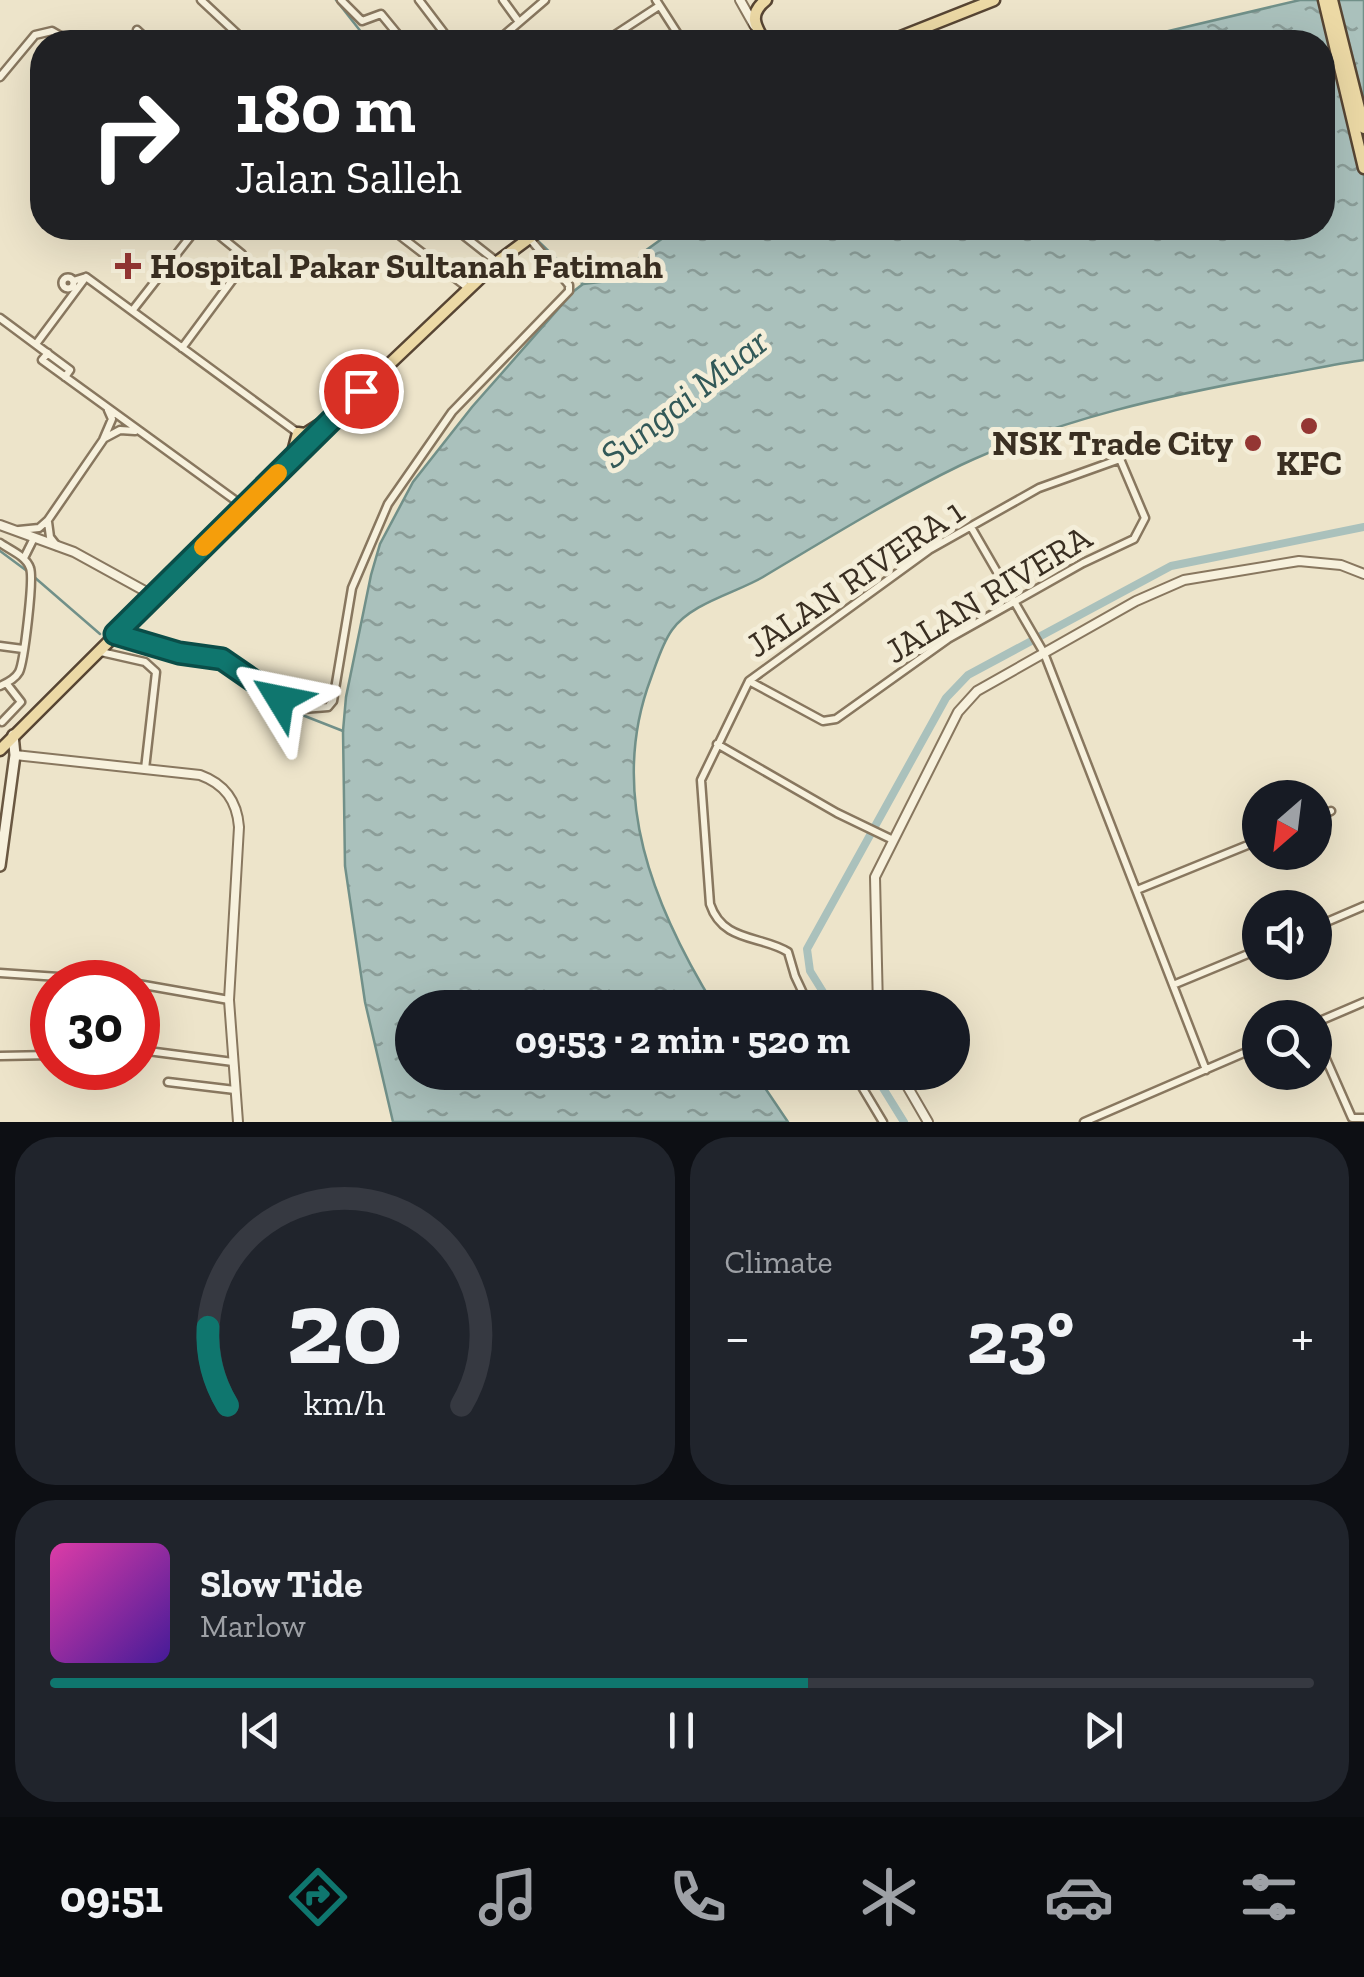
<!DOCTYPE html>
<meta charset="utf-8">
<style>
:root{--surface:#171b24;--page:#20242c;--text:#f1f3f6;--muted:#9ea1a6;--line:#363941;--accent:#0f766e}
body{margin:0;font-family:"Zilla Slab",serif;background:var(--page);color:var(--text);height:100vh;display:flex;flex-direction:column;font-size:38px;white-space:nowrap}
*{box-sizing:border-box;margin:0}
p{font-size:32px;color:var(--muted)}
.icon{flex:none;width:55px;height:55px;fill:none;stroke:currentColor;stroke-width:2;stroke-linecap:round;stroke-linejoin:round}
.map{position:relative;height:1122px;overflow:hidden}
.details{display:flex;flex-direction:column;gap:15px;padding:15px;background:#0d0f14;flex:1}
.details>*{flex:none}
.hud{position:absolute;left:30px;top:30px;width:1305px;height:210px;border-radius:40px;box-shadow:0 10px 40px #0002;background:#202124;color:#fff;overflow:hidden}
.needle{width:65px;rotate:208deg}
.buttons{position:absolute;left:1242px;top:780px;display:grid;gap:20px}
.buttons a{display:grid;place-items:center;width:90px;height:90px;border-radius:50%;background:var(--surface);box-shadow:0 10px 40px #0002;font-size:50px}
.speed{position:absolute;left:30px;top:960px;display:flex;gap:20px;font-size:50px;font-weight:700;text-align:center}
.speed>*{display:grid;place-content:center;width:130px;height:130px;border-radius:50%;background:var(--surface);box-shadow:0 10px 40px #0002;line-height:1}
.speed .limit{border:15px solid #d22;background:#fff;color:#111}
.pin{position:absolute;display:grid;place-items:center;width:85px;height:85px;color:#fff;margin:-42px;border:5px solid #fff;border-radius:50%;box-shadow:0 2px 10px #0007}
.me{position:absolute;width:110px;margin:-55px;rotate:305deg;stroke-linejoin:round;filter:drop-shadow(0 0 8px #0008)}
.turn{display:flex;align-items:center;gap:35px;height:210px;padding:0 40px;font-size:45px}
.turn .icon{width:130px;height:130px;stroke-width:2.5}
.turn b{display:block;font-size:70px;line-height:85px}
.big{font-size:75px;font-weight:700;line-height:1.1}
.details .widget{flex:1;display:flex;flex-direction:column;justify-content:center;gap:15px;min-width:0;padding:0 35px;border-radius:40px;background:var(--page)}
.details .dial{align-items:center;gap:0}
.dial svg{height:260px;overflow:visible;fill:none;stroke:var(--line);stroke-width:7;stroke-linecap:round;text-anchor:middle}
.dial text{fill:var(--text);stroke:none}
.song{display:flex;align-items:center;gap:30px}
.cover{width:120px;height:120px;border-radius:15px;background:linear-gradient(135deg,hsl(320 70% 55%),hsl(260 70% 35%))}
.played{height:10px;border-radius:5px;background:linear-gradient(90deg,var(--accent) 60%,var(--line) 60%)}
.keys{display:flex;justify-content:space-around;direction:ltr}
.heat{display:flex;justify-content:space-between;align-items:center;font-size:55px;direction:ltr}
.details .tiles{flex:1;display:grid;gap:15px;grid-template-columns:1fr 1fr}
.widget:last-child{grid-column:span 2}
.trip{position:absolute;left:395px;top:990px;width:575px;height:100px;border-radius:50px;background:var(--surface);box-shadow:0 10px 40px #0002;font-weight:700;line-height:100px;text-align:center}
.tabs{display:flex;height:160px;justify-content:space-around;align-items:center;background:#090b0e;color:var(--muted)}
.tabs .icon{width:70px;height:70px}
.tabs .on{color:var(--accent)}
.tabs b{font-size:45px;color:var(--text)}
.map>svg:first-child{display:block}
</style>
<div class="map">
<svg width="1364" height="1122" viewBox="0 0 1364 1122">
<defs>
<pattern id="water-ripples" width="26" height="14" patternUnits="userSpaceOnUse" patternTransform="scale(2.5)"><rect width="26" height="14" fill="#aac1bc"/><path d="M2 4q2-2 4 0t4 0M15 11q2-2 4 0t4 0" fill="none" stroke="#8b9d98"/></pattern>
</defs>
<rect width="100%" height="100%" fill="#ede4ca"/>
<path fill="url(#water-ripples)" stroke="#719089" stroke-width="2.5" d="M1300,0H1364V360C1334,364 1304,371 1274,376C1169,395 1059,419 961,465C893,498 828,538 763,577C736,593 691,603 672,630C662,644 657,662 651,678C607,794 654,908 715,1007L412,1008V1072L755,1073L788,1122H393L365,1002L345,866L343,731L346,697L371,575L380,544L413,482L472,407L574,291L583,284L608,281L627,272L645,251L677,228H1322V42H1122Z"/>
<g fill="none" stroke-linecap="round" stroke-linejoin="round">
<path stroke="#719089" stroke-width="2.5" d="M336,0L369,42
M538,241L583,284
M0,551L27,571
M33,576L100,634
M114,645L221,666L292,711L343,731"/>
<path stroke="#aac1bc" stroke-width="8" d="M833,1008L810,971L807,949L946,698L968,675L1171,566L1364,527
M873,1072L904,1122"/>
<g stroke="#88775f" stroke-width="11">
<path id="minor" d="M201,0L246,42
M341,0L362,21L381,14L404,42
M419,0L451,42
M503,0L519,22
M656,0L683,42
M137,30L150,42
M496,42L545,0
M604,42L659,6
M0,77L35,35L52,31L71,42
M287,228H291
M390,228L468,288
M454,228L496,261
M62.5 283a5.5 5.5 0 1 1 11 0a5.5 5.5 0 1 1-11 0Z
M73,281L86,277L298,433
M132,311L197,228
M0,318L70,370L65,377
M36,344L86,277
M182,348L245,263L242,254L210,228
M48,353L42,360L243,506
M105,438L120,430L135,431
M48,522L50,537L57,546
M971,527L1044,653L1206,1070
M19,530L39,528L48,520L103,440L112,419L108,410
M0,543C10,550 26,556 30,568C34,579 24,662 19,672C15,679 7,683 0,686
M24,558L34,538
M115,635L179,653L216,656L280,699L303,709L328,707L333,701L352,588L388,504L452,412L569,291V285L530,239
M0,646L23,649
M101,652L145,662L156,672L145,769
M749,681L823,721L836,719L948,639L1083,563L1134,539L1145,518L1120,459L1039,488L929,550L749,681L701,780L710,904C723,943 761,935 788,952L795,976L810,1008
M2,722L21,702L7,684
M717,744L837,813L893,840
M1315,818L1331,811
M1137,890L1260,840
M1315,927L1364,906
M0,973L88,979
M138,984L229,1000
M1173,985L1260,949
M1315,1023L1364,1002
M1315,1034L1352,1118H1364
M140,1050L233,1062
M0,1056L52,1055
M853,1072L883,1122
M168,1082L235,1090
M1084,1122L1260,1046"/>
</g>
<g stroke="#88775f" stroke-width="12">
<path id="tertiary" d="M740,0L754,25
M0,525L74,552L154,596
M15,755L200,775C225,784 237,801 239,827L229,1000L238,1122
M878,1008L875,877L958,712L977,691L1136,601L1184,580L1299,561L1341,565L1364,574
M899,1072L928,1122"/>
</g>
<g stroke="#6a5842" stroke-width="14">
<path id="secondary" d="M0,866L15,755L13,735"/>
</g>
<g stroke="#574533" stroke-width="15">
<path id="primary" d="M1324,0L1364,168
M1332,0L1364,128
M765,42C755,26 748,14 766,0
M888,42L994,0
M292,456L298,433L305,434L319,425
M0,750L339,412L497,262L543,228"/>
</g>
<use href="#minor" stroke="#f7f1dd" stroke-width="6"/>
<use href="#tertiary" stroke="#f7f1dd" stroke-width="8"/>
<use href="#secondary" stroke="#f7f1dd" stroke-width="9"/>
<use href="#primary" stroke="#ecd9a5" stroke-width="10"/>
</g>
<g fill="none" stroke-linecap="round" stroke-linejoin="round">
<g stroke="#0a4d48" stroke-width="25">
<path id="route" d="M280,699L222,659L179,653L115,634L361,391"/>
</g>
<use href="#route" stroke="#0f766e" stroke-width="18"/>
<path stroke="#f59e0b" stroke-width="18" d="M203,547L278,473"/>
</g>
<g fill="#943633" stroke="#f4eed9" stroke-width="4">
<path d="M123 251h10v10h10v10h-10v10h-10v-10h-10v-10h10z"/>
<circle cx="1309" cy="426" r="10"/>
<circle cx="1253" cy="443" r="10"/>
</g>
<g text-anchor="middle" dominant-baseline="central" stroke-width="10" stroke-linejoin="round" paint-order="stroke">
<g font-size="35" font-weight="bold" fill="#3a2f22" stroke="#f4eed9" text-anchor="start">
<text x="150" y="266">Hospital Pakar Sultanah Fatimah</text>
<text x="1233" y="443" text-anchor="end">NSK Trade City</text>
<text x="1309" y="463" text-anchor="middle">KFC</text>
</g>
<g font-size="35" fill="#3a2f22" stroke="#f4eed9">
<text transform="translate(855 578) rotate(-34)">JALAN RIVERA 1</text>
<text transform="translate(988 594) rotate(-31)">JALAN RIVERA</text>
</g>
<g font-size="38" font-style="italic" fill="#325958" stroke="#f4eed9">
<text transform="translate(684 398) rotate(-38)">Sungai Muar</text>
</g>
</g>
</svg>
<div class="buttons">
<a><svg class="needle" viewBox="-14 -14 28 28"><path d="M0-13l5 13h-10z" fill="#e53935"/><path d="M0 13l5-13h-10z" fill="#9ea1a6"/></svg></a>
<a><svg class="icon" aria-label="sound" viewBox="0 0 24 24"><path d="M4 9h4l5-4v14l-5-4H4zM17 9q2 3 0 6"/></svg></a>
<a><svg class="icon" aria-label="search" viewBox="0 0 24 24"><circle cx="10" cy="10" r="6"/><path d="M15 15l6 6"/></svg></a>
</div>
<div class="speed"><div class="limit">30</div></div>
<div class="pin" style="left:361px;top:391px;background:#d93025"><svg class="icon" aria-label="arrive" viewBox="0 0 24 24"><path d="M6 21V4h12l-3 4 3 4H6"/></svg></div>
<svg class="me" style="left:280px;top:699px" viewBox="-20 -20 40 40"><path d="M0-17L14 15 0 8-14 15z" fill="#0f766e" stroke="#fff" stroke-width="4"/></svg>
<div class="trip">09:53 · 2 min · 520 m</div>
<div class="hud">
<div class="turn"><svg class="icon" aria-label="right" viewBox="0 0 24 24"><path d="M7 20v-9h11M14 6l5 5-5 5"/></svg><div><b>180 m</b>Jalan Salleh</div></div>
</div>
</div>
<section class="details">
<div class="tiles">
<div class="widget dial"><svg viewBox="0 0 100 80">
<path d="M14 69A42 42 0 1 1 86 69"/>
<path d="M14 69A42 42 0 0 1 8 45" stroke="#0f766e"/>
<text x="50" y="56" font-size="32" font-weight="700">20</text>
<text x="50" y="72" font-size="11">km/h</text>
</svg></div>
<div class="widget"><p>Climate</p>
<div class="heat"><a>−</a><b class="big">23°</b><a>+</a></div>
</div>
<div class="widget">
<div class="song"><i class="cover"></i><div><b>Slow Tide</b><p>Marlow</p></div></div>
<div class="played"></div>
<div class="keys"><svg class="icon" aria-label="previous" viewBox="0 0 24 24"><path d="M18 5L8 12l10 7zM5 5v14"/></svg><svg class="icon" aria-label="pause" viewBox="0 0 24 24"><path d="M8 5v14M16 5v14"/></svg><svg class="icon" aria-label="next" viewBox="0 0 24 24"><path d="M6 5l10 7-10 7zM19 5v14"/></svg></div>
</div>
</div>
</section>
<nav class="tabs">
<b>09:51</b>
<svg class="icon on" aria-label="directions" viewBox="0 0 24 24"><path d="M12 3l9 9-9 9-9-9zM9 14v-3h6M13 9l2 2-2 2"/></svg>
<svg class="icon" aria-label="music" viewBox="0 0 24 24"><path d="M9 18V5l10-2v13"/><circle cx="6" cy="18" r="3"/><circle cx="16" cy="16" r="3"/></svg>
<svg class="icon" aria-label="phone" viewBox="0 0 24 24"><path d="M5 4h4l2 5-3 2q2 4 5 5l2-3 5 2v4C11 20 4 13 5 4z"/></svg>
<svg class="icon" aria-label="climate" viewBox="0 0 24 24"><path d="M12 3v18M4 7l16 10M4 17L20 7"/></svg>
<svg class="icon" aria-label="car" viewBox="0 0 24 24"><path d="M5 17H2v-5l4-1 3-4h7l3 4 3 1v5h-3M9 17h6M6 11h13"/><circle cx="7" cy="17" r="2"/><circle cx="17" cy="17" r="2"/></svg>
<svg class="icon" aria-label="filters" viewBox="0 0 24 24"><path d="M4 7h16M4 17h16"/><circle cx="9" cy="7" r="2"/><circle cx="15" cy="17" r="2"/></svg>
</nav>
